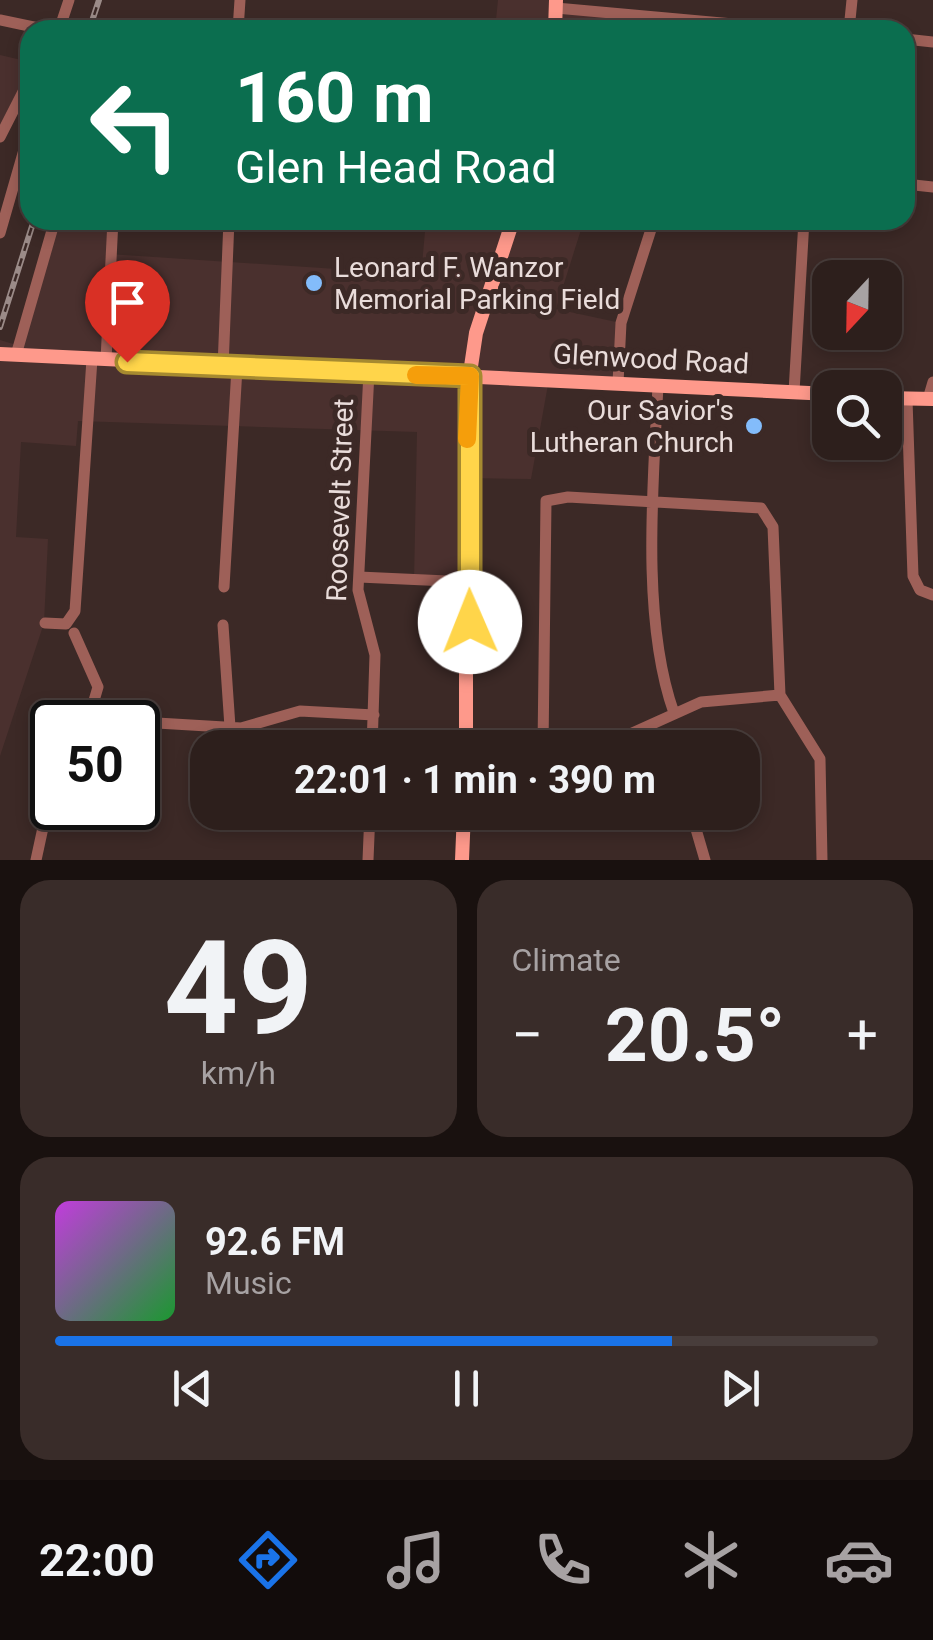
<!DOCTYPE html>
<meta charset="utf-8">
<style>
:root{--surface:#2d1f1c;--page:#392c29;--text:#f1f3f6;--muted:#a7a2a3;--line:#483d3b;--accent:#1a73e8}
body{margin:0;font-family:Roboto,sans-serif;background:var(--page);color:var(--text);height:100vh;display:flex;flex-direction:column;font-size:38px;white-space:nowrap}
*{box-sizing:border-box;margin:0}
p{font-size:32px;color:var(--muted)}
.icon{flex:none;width:55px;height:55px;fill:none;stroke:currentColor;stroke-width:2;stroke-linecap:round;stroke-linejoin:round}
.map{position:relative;height:860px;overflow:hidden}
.side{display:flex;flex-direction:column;gap:20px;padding:20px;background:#19110f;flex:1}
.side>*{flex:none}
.guide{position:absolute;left:20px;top:20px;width:895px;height:210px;border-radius:30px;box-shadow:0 5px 15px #0003,0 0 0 2px var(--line);background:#0b6e4f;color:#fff;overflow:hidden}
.needle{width:65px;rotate:202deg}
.tools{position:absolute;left:812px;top:260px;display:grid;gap:20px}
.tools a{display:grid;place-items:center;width:90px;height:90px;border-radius:20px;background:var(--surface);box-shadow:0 5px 15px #0003,0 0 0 2px var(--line);font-size:50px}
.speed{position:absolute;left:30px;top:700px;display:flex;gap:20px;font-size:50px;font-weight:700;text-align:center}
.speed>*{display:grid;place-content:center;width:130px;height:130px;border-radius:50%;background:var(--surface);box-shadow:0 5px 15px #0003,0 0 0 2px var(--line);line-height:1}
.speed .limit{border:5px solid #111;border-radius:15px;background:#fff;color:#111}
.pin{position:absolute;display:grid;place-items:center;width:85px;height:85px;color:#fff;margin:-102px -42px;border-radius:50% 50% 50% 0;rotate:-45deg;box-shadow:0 0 10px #0007}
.pin .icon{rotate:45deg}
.me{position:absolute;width:110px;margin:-55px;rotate:359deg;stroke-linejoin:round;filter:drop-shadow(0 0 8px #0008)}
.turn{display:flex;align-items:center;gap:35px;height:210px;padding:0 50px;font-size:45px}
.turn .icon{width:130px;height:130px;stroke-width:2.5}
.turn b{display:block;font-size:70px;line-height:85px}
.big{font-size:75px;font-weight:700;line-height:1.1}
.side .tile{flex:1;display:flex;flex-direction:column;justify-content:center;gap:15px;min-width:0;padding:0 35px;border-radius:30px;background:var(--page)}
.side .dial{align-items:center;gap:0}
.dial b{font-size:130px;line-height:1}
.song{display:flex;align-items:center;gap:30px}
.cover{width:120px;height:120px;border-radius:15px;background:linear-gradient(135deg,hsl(290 70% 55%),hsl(130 70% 35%))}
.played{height:10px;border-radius:5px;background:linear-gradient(90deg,var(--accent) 75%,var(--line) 75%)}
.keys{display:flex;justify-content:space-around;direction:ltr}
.heat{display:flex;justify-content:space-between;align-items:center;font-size:55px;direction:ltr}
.side .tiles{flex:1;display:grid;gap:20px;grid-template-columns:1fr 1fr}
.tile:last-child{grid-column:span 2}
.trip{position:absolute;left:190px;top:730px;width:570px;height:100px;border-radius:30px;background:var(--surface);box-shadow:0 5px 15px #0003,0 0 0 2px var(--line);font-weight:700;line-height:100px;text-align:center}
.tabs{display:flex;height:160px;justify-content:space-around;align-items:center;background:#120c0b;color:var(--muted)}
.tabs .icon{width:70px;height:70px}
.tabs .selected{color:var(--accent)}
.tabs b{font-size:45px;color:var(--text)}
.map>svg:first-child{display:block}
</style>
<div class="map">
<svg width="933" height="860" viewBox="0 0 933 860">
<rect width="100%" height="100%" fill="#3c2926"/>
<path fill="#4a302e" d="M498,0H557V9L626,13V30H495Z
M0,55L30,62V78L0,137Z
M59,220H112L109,254L397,273L422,265L426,220H584L556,309L621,323L618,383L549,379L531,479L468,478L469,583L414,581L417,432L78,421L76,446L21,442L16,537L48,539L44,623L0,756V340L23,347Z"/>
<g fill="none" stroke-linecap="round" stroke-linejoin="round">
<path stroke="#9e6058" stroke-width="11" d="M556,8L799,30
M0,20L48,30
M59,30L69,0
M238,30L240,0
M849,30L852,0
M905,39L933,42
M0,137L30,78
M905,184L933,187
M0,233L30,129
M16,355L55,220
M106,360L113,220
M223,367L229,220
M369,372L358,590L375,655L372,748
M618,383L621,323L654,220
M658,386C653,484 641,621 674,713
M794,392L804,220
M928,399L933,382
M907,400L913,576L920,590L933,595
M359,577L469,582
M224,587L237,368
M45,623L66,624L75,611L92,359
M223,625L230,727
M74,633L98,687L88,721
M90,719L241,728L300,711L374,715
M543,748L546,501L568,497L761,508L773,527L780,695L820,759L822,860
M599,748L701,702L780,695
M691,812L705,860
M36,860L52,786
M368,860L370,812"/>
<path stroke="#fe998b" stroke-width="14" d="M555,30L556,0
M0,354L830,394
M885,398L933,399
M466,748V400L476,333L513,220
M462,860L464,812"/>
<g stroke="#9b8b88" stroke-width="6">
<path id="rail" d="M89,30L99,0
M0,327L34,220"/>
</g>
<use href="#rail" stroke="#3c2926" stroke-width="2.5" stroke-dasharray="8" stroke-linecap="butt"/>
</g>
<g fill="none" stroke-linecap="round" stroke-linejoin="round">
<g stroke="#a68a30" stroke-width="25">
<path id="route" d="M127,362L470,376V622"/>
</g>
<use href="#route" stroke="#ffd54a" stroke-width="18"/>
<path stroke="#f59e0b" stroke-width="18" d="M416,375L470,376L467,439"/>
</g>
<g fill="#83bcfb" stroke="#3c2926" stroke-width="4">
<circle cx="314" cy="283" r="10"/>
<circle cx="754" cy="426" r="10"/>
</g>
<g text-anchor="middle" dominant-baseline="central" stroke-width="10" stroke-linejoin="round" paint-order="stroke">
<g font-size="28" fill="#e9dcda" stroke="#3c2926" text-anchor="start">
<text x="334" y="267">Leonard F. Wanzor<tspan x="334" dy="32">Memorial Parking Field</tspan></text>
<text x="734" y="410" text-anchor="end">Our Savior's<tspan x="734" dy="32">Lutheran Church</tspan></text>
</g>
<g font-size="28" fill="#e9dcda" stroke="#3c2926">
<text transform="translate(651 359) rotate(3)">Glenwood Road</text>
<text transform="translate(340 500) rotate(-88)">Roosevelt Street</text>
</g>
</g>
</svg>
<div class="tools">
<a><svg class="needle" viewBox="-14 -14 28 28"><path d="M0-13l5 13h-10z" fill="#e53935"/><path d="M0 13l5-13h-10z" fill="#a7a2a3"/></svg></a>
<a><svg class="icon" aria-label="search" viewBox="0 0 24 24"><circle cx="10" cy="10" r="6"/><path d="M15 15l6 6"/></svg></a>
</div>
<div class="speed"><div class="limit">50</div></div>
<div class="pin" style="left:127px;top:362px;background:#d93025"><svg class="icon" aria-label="arrive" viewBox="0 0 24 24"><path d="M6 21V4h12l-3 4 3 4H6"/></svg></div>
<svg class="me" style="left:470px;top:622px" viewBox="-20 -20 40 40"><circle r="19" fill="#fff"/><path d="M0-13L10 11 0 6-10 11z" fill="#ffd54a"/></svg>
<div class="trip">22:01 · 1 min · 390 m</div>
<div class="guide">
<div class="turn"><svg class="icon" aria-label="left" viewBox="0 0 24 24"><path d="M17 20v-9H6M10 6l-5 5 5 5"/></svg><div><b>160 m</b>Glen Head Road</div></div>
</div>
</div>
<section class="side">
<div class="tiles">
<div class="tile dial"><b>49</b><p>km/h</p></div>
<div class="tile"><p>Climate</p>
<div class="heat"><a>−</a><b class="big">20.5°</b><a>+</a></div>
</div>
<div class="tile">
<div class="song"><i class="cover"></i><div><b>92.6 FM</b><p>Music</p></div></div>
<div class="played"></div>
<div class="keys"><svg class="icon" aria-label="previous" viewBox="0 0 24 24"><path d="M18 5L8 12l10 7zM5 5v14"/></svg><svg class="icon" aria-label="pause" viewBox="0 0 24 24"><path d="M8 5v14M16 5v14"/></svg><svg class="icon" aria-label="next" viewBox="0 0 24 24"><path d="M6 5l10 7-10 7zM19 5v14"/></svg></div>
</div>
</div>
</section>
<nav class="tabs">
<b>22:00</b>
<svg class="icon selected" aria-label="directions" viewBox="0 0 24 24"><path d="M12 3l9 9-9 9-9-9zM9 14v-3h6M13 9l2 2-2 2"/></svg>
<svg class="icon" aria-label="music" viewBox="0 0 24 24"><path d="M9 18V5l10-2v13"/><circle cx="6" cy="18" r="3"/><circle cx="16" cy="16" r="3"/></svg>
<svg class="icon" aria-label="phone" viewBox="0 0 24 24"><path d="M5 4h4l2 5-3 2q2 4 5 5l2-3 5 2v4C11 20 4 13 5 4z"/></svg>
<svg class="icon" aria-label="climate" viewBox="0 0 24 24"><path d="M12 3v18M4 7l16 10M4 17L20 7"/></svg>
<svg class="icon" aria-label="car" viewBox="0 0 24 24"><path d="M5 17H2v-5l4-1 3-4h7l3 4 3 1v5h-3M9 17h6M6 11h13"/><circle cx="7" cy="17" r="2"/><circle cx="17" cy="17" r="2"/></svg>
</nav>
